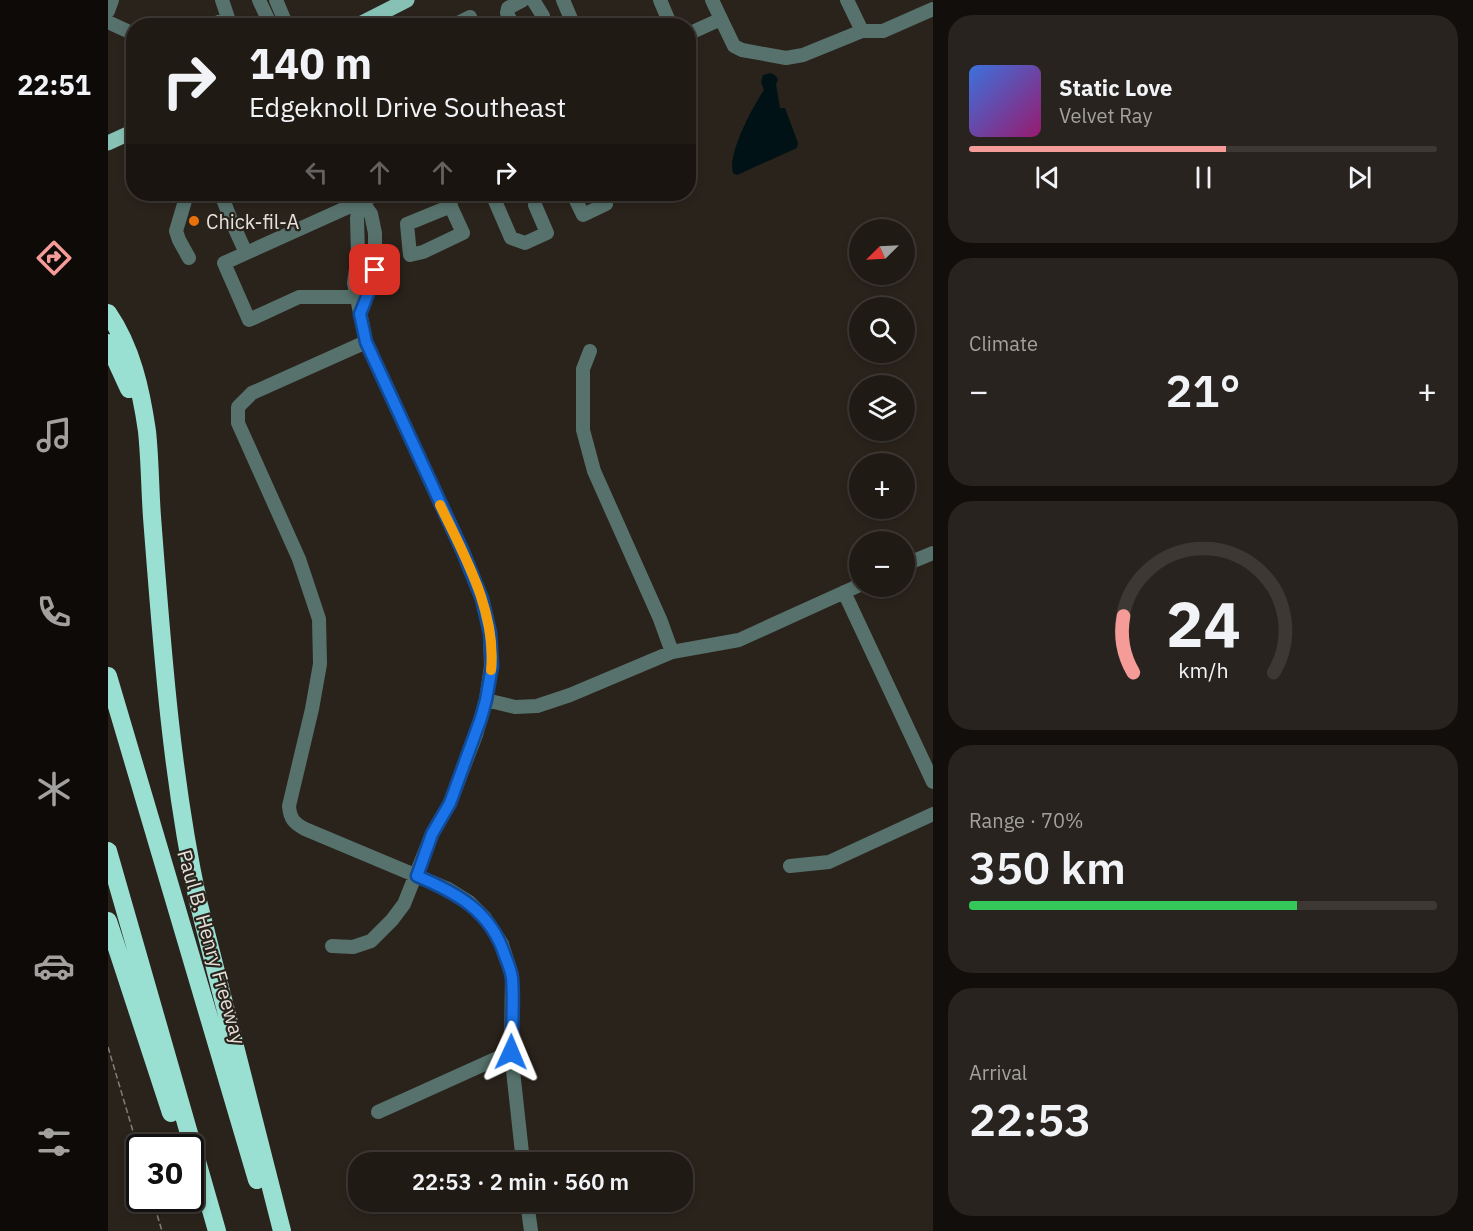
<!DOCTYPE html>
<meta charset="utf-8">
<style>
:root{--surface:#201a15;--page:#28231e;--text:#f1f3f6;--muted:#a2a1a0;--line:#3d3834;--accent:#f59b98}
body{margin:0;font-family:"IBM Plex Sans",sans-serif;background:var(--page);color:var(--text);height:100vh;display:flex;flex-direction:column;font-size:22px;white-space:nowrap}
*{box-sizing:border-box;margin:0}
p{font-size:20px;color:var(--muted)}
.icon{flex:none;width:33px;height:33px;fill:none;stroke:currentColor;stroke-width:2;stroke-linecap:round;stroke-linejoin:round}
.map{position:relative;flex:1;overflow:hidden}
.side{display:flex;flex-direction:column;gap:15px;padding:15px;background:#120e0c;width:540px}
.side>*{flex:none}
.banner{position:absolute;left:18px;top:18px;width:570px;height:183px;border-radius:24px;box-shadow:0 3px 9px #0003,0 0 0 2px var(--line);background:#201a15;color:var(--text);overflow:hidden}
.needle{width:39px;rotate:246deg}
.buttons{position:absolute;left:741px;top:219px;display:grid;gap:12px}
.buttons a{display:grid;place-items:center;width:66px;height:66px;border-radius:50%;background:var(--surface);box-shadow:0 3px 9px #0003,0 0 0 2px var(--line);font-size:30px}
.speed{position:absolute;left:18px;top:1134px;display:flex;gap:12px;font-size:30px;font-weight:700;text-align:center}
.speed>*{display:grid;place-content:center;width:78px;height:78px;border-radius:50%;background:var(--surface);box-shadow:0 3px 9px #0003,0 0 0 2px var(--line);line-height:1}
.speed .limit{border:3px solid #111;border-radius:9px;background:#fff;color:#111}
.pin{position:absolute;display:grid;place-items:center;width:51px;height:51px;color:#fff;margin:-26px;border-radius:12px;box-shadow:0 3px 9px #0006}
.me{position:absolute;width:66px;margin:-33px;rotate:1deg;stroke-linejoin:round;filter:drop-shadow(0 0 4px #0008)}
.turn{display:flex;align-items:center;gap:21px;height:126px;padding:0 24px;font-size:27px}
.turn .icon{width:78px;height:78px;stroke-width:2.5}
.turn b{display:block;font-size:42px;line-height:51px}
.lanes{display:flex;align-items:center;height:57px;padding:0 24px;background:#0003;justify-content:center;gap:30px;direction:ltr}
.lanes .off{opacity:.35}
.big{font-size:45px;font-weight:600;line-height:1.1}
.side .tile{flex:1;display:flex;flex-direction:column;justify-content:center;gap:9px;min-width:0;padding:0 21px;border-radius:24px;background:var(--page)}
.side .dial{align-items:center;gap:0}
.dial svg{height:156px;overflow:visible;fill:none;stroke:var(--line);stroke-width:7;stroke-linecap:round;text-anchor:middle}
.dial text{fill:var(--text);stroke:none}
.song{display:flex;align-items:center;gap:18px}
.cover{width:72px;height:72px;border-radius:9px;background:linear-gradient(135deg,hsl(220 70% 55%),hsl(320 70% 35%))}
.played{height:6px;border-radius:3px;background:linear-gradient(90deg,var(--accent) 55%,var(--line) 55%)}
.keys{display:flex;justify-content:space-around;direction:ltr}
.heat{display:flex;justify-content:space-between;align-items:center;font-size:33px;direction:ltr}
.charge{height:9px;border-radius:4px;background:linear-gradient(90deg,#34c759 70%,var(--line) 0)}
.trip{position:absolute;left:240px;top:1152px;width:345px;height:60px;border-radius:24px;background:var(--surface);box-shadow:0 3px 9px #0003,0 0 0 2px var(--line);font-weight:600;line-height:60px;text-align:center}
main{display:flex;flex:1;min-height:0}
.tabs{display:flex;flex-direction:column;width:108px;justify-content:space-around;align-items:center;background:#0d0a08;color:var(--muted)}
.tabs .icon{width:42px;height:42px}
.tabs .current{color:var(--accent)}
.tabs b{font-size:27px;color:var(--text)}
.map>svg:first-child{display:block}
</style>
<main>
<nav class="tabs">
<b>22:51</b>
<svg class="icon current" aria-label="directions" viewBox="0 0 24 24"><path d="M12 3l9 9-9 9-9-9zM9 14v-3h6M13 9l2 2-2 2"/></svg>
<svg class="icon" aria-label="music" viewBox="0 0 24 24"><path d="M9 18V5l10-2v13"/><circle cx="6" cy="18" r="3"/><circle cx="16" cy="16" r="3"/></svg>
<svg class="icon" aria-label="phone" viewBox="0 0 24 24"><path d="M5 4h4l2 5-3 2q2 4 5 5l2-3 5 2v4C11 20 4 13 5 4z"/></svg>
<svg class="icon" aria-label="climate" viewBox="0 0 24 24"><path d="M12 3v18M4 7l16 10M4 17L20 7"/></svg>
<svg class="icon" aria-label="car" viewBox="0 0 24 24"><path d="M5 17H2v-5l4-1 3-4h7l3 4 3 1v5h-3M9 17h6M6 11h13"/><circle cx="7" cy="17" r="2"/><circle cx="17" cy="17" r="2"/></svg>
<svg class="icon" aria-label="filters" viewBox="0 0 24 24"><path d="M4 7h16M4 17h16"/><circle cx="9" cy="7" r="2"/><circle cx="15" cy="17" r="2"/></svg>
</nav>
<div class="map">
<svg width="825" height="1231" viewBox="0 0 825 1231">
<rect width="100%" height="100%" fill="#2a231c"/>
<path fill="#001216" d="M663,73L668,76L670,80L668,84L672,108H677L690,143L689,148L629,175L625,173C619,154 645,106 656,90L653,82L655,75Z"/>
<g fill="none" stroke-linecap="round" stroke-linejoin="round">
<path stroke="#847e78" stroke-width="1.5" stroke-dasharray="6 3" stroke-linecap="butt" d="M0,1047L32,1155
M44,1198L54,1231"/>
<path stroke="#57726c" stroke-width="14" d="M151,0L163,26
M168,0L179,26
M425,0L435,16
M455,0L466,26
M552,0L563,26
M604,0L613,19
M739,0L754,31
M0,11L4,0
M0,22L26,34
M439,25V26
M102,26L120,18L114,0
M344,26L362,17L366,26
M405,26L399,13L400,8L415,0
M580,34L613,19L626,46L634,50L678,58L695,55L754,31H775L825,9
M79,194L68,231L71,240L81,258
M113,194L123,220L138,253
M337,194L355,233L315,252L302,255L299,224L343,206
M384,194L403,238L417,243L439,233L427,205
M465,194L475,215L498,204L493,194
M249,195L263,214L267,233V270L262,289L252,314
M249,297H191L141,320L116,263L269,194
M258,342L144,393L130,407V423L191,559L211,619L212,664L204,709L181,806C182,819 186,823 197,829L340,889L361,902L377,918L394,944L404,976L403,1052L415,1162
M482,351L475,369V430L486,471L552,619L564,652
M796,565L825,553
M736,592L825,782
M378,700L407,707L429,706L462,695L564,652L631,640L752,585
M682,866L721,862L825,814
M224,946L245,947L263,941L284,920L296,904L324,834L342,803L368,735L378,700L383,666L382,633L374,599L355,552L258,342L246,283L250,254L249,218L252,201
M270,1112L403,1052
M419,1202L423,1231"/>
<path stroke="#87c1b5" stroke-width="15" d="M248,26L299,0
M0,143L26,131"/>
<path stroke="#99e0d2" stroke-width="18" d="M0,313C24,348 33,390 39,431C42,460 42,489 44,517C54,646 63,775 90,901L174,1231
M0,343L21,389
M0,676L149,1180
M0,851L109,1231
M0,921L63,1113"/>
</g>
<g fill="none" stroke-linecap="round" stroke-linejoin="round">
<g stroke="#114b97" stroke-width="15">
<path id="route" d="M267,270L262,289L252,314L258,342L355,552L374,599L382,633L384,666L378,700L373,718L342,803L324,834L309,876C349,893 383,911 397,956C400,963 403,971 404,978C406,1002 404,1028 403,1052"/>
</g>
<use href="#route" stroke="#1a73e8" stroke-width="10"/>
<path stroke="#f59e0b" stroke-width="10" d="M332,505C356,555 389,612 383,670"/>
</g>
<circle fill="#e8710a" stroke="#2a231c" stroke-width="2" cx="86" cy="221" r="6"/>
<g text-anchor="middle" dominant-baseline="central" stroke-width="4.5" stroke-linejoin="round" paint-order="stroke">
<g font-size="20" fill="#e6e1dc" stroke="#2a231c" text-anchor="start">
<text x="98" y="221">Chick-fil-A</text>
</g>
<g font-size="20" fill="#e6e1dc" stroke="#2a231c">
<text transform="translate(104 947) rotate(74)">Paul B. Henry Freeway</text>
</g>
</g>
</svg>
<div class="buttons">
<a><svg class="needle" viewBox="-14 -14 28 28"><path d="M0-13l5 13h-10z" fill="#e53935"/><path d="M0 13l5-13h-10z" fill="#a2a1a0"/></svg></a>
<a><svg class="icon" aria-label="search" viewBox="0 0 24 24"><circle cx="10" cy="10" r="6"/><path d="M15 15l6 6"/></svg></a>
<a><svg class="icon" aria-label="layers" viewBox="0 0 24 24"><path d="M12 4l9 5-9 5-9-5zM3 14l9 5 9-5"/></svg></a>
<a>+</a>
<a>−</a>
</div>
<div class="speed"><div class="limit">30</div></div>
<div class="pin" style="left:267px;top:270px;background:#d93025"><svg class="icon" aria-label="arrive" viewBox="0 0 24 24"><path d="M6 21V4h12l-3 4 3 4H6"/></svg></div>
<svg class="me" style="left:403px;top:1052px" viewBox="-20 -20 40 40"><path d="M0-17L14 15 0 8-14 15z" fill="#1a73e8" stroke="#fff" stroke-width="4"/></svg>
<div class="trip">22:53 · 2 min · 560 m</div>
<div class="banner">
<div class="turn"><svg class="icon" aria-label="right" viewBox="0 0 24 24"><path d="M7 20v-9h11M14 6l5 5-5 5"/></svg><div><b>140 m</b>Edgeknoll Drive Southeast</div></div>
<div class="lanes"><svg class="icon off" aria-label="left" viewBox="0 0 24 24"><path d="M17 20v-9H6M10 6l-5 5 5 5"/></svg><svg class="icon off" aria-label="ahead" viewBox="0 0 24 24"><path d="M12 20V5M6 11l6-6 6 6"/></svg><svg class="icon off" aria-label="ahead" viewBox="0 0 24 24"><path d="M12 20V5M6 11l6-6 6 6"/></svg><svg class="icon" aria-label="right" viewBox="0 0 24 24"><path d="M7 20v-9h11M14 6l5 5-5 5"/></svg></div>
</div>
</div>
<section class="side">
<div class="tile">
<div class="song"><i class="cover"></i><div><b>Static Love</b><p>Velvet Ray</p></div></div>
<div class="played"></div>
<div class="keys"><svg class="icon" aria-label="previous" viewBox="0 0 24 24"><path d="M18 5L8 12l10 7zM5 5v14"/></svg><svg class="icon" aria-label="pause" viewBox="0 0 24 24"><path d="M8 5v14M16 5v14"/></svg><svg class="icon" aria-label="next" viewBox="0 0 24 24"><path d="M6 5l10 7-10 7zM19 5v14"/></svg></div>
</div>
<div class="tile"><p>Climate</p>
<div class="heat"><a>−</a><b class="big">21°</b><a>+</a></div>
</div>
<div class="tile dial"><svg viewBox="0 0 100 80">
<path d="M14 69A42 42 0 1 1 86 69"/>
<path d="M14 69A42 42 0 0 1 9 40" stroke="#f59b98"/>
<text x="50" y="56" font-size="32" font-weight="700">24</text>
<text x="50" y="72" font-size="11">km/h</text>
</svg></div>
<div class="tile"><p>Range · 70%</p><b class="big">350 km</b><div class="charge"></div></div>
<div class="tile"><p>Arrival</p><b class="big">22:53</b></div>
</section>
</main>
